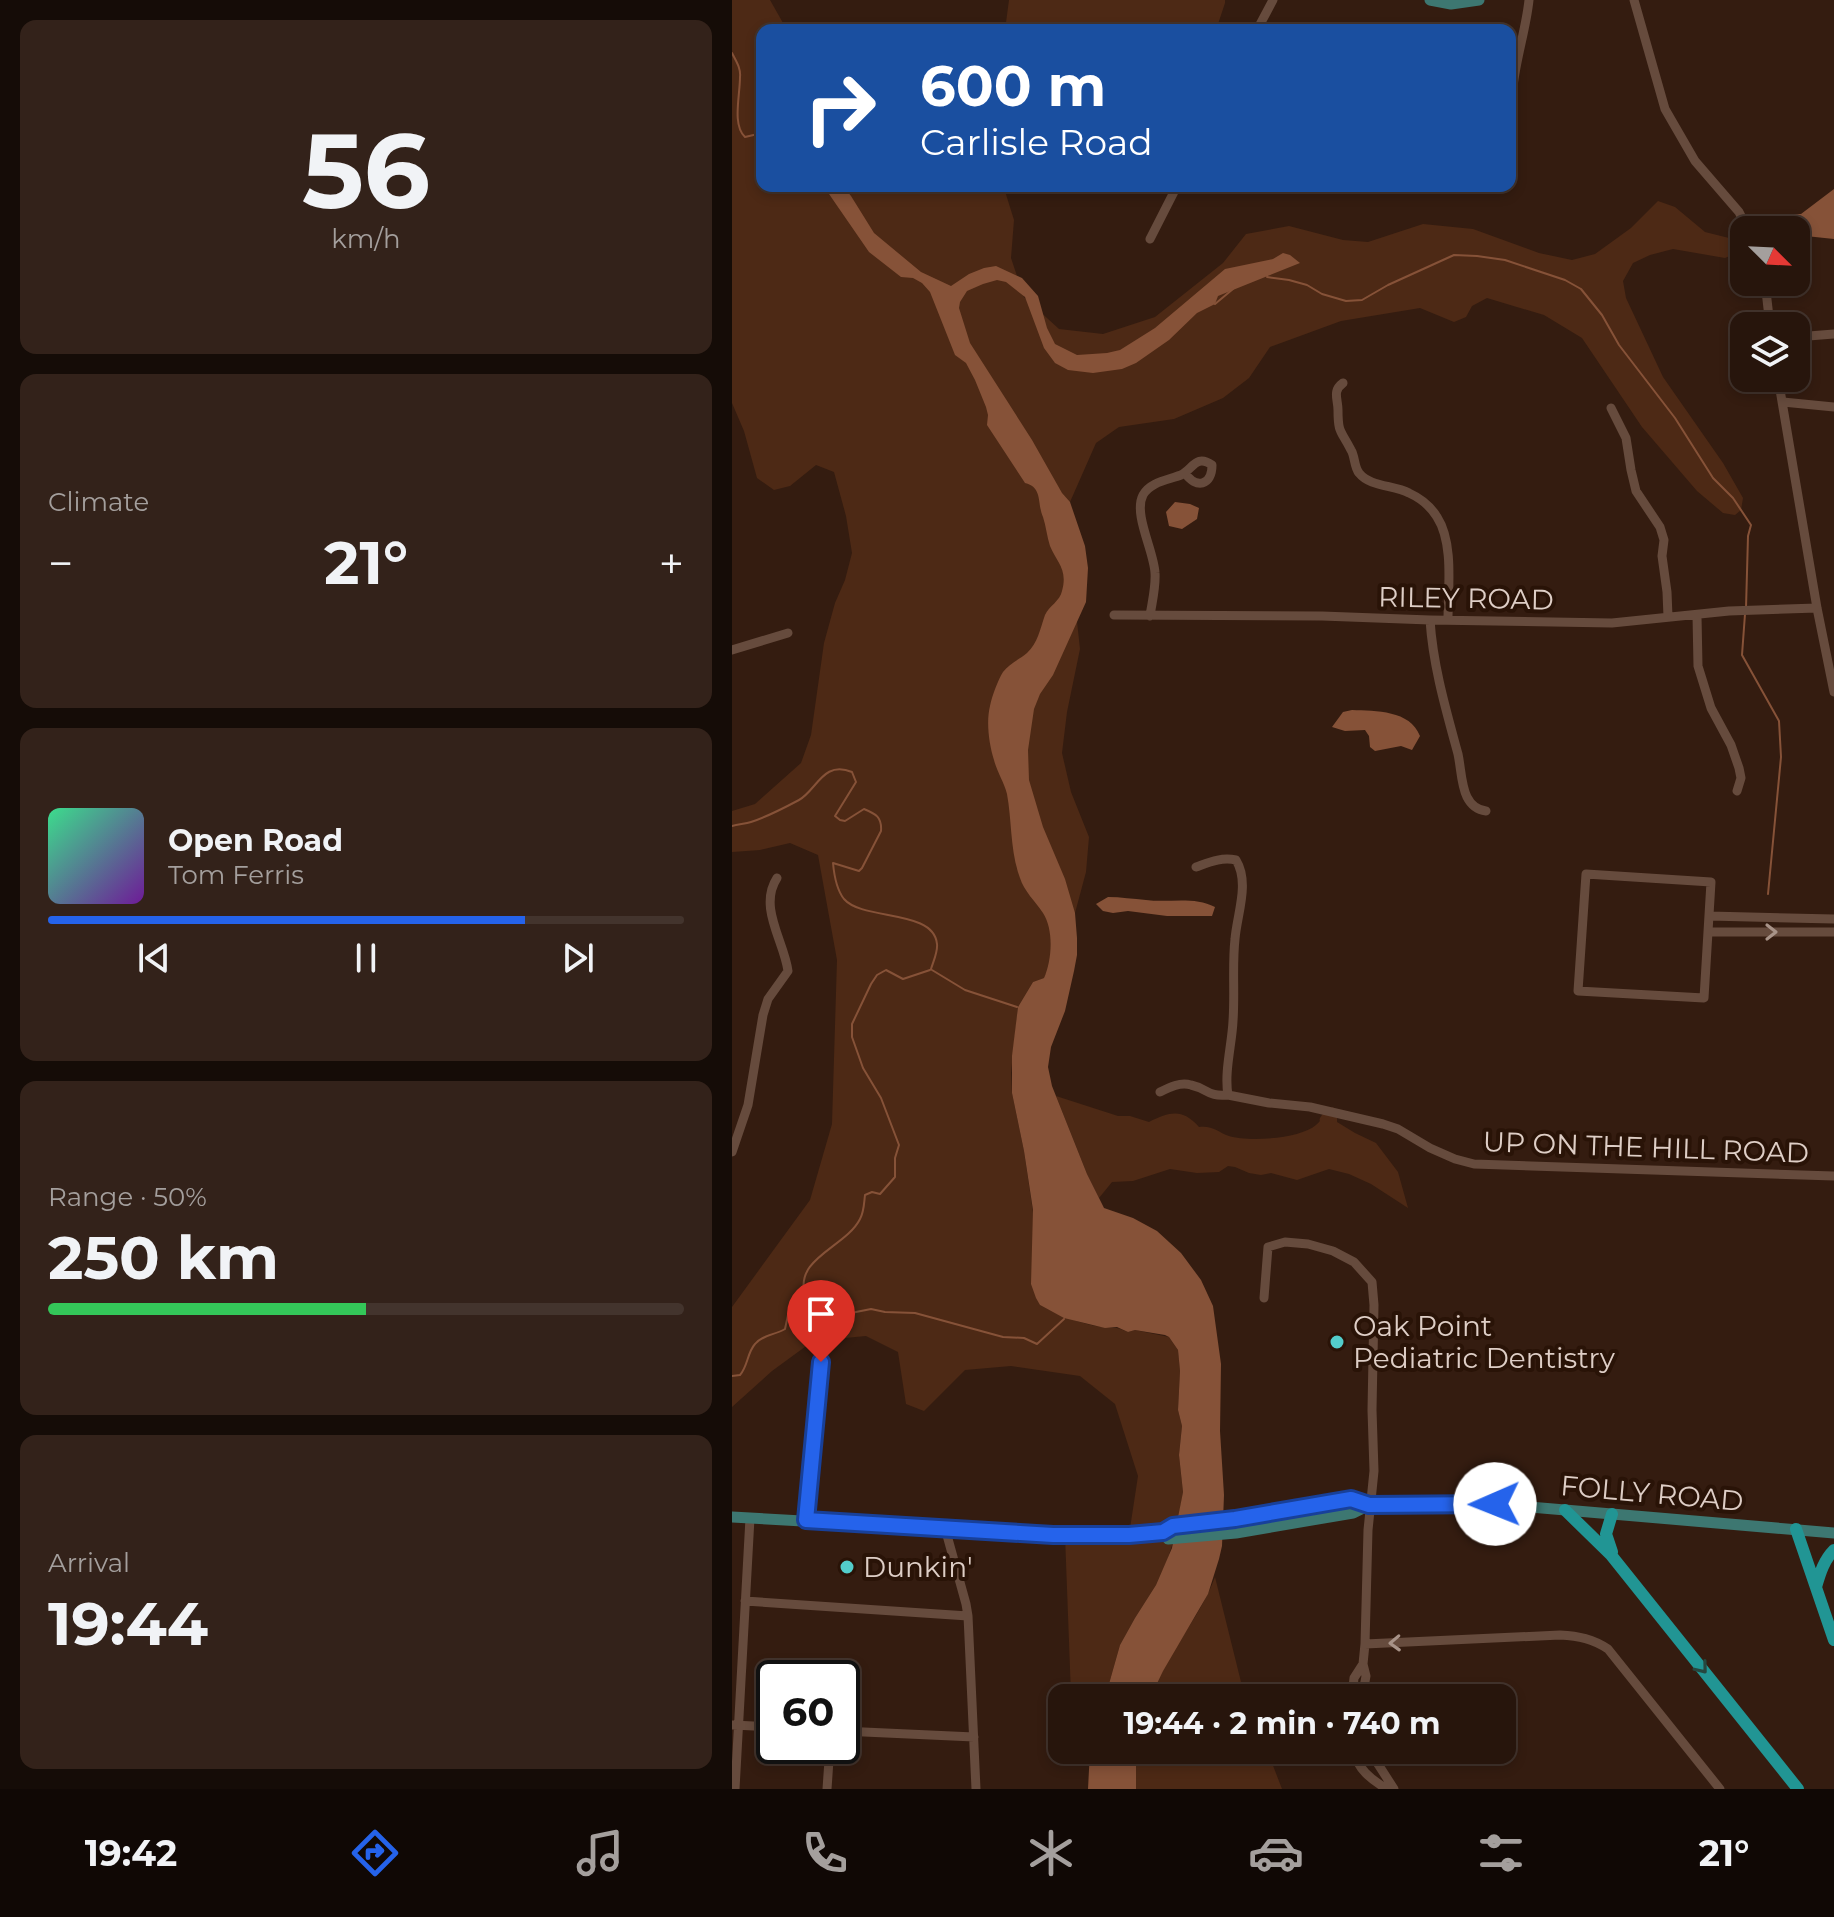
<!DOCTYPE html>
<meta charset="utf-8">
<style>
:root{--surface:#27150c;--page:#33221a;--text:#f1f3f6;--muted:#a49f9d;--line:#43342d;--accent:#2563eb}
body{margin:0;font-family:Montserrat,sans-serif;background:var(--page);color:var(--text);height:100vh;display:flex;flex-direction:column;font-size:30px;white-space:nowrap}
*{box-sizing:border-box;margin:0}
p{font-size:26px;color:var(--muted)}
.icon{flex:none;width:44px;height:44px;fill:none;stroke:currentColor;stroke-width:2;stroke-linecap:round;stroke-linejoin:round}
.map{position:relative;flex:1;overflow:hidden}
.panel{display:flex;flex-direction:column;gap:20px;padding:20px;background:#150c07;width:732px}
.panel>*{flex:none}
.banner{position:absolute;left:24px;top:24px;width:760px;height:168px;border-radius:16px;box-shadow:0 4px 12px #0003,0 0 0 2px var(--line);background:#1a4fa0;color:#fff;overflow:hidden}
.needle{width:52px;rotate:114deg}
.tools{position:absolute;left:998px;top:216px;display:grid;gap:16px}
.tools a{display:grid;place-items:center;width:80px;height:80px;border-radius:16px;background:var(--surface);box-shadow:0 4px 12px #0003,0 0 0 2px var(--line);font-size:40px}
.speed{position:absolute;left:24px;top:1660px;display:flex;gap:16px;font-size:40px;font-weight:700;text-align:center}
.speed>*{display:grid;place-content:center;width:104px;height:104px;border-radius:50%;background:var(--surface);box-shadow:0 4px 12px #0003,0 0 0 2px var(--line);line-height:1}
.speed .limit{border:4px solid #111;border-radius:12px;background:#fff;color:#111}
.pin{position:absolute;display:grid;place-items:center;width:68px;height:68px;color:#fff;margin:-82px -34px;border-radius:50% 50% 50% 0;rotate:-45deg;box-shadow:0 0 8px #0007}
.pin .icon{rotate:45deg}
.me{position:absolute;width:88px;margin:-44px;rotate:269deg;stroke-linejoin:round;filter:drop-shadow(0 0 6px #0008)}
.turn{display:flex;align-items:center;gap:28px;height:168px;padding:0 32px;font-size:36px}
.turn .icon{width:104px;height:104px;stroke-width:2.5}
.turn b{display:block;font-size:56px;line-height:68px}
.big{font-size:60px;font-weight:700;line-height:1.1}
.panel .tile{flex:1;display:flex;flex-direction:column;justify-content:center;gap:12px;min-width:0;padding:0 28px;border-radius:16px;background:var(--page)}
.panel .dial{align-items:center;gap:0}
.dial b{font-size:104px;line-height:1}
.song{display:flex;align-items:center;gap:24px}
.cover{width:96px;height:96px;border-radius:12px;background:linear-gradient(135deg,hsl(150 70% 55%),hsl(280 70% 35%))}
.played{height:8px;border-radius:4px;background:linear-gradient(90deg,var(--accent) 75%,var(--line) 75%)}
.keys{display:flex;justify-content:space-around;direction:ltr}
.heat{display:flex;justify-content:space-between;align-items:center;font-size:44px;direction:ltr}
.charge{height:12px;border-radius:6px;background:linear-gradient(90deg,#34c759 50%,var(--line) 0)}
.trip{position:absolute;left:316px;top:1684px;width:468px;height:80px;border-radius:16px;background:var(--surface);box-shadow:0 4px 12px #0003,0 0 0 2px var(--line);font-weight:700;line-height:80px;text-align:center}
.menu{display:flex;height:128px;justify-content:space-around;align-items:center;background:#100805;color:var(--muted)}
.menu .icon{width:56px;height:56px}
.menu .selected{color:var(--accent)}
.menu b{font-size:36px;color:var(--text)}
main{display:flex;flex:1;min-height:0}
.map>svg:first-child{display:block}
</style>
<main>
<section class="panel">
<div class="tile dial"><b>56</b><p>km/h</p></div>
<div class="tile"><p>Climate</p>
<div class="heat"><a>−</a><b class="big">21°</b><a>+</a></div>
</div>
<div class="tile">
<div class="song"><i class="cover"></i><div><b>Open Road</b><p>Tom Ferris</p></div></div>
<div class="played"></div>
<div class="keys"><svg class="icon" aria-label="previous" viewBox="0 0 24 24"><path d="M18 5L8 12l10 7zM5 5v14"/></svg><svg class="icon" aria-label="pause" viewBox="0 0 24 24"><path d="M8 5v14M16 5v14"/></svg><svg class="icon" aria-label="next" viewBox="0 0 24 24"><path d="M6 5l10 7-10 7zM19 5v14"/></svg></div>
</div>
<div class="tile"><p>Range · 50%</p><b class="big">250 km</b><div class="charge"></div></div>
<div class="tile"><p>Arrival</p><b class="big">19:44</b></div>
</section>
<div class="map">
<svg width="1102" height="1789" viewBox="0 0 1102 1789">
<rect width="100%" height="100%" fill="#341c10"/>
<path fill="#4d2915" d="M0,0H38L55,30H30V186H267L272,188L282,220L279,258L292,297L327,329L371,334L423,317L491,263L514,234L557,226L611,240L636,242L691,224L741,229L807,253L840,260L863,254L899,228L926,201L943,207L973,232L997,238L1002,245L1000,255L993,258L941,249L918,255L901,263L891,281L894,298L931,377L991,463L1011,498L1009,510L1003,515L991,513L965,491L910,427L850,338L812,315L755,298L740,306L734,317L722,322L688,308L609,321L538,347L517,378L491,398L442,419L387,427L364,443L338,502L336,539L348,649L335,712L330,753L339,792L357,837L354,872L343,913L312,978L301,982L286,1007L279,1073L280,1093L292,1151L301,1212L308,1305C328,1316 348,1324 371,1327C384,1329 383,1326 396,1332L403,1330L437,1337L446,1350L448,1371L446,1410L450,1426L447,1455L451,1492L444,1533L436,1558L424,1585L403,1618L388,1645L373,1698H340L339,1695L333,1535H397L406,1476L383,1404L348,1376L279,1366L233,1370L192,1411L174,1404L166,1352L134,1336L81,1341L40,1371L0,1407V1307L78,1200L100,1124L105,960L86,855L58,843L28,850L0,852V811L23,804L69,763L79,735L92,643L103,603L113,580L120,553L114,516L102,472L84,465L58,486L42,490L25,478L12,431L0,403Z
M277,0H493V3L484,30H273Z
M324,1096L386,1116H398L417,1122C438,1112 450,1108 467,1127C480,1125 486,1132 497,1136C516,1142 568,1139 584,1125C592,1118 584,1123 590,1115C593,1111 597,1110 601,1107L605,1113V1122L623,1133L644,1143L666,1172L676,1208L639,1184L617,1174L597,1169L565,1180L539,1173L529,1175L517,1173L503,1167L496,1166L487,1172L465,1173L438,1169L401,1181L380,1182L367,1198L355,1174Z
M483,1577L509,1682L515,1698H418C433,1655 467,1620 483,1577Z
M404,1750H535L550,1789H404Z"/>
<path fill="#865238" d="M89,186H111L119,196L142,233L189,272L219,286L237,274L252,268L264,266L290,278L306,296L315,328L323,344L345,355L375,353L388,350L423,328L493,269L541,259L551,253L558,255L568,263L486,296L483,304L465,313L437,340L404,363L390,369L361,373L336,370L323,363L312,348L293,297L274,282L265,280L251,284L235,291L228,302L227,308L238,343L300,440L330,493L338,502L353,546L356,568L354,602L321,675L308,694L302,709L296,750L297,780L311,827L333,879L343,913L345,938V955L342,971L333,1011L319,1047L316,1067L320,1086L355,1174L372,1208L401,1218L425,1231L449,1253L469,1280L481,1306L489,1364L488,1431L492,1495L490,1546L487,1559L476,1594L431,1671L418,1698H373L388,1645L403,1618L424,1585L440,1548L451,1492L447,1455L450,1426L446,1410L448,1371L446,1350L437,1337L433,1335L403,1330L396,1332L385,1327L373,1328L332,1318L308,1305L304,1298L299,1284L301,1210L292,1151L280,1093V1056L286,1007L301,982L312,978C320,960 322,930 311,913C303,901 292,891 288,878C278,851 280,821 275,794C272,782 265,772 262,760C257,744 254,722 258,706C260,696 266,680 271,672C277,664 288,659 295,653C306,643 308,629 313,615C317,606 328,601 330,591C336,569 325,563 318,546C315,537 314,526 311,517C305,504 311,487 293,483L255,425L256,415L254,407L243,380L234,363L223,355L198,292L190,283L181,278L169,277L137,252L97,194Z
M1102,189V239L1064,235V230H1055L1051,222L1054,214H1069Z
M443,502L458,504L467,508L465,519L450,529L437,526L434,512Z
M620,710C644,711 678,710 688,736L680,750L669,746L643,751L638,747L637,736L633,730L613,731L600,727L611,712Z
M376,897C389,897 401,899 414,900C437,903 462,896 483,907L480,916H435L396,911L381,913L371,911L364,904Z
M358,1750H404V1789H356Z"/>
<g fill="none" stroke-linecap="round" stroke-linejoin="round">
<path stroke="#865238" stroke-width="2" d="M0,53C4,61 9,68 8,77C8,96 0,125 13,137L30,133
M535,277L557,280L575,285L590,294L614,301L630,300L656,285L722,255L745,256L773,260L833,280L849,289L870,315L887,345L943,418L981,478L1001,498L1019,525L1016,536L1014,608
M483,304L501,289
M1013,614L1010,655L1047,721L1049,757L1036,894
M0,826C6,824 13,824 19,822C35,817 52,808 67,800C85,790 91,760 120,772L124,782L103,816L108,820L113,821L132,809C144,814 150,817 149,831L130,868L127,871L101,863C102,874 104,889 112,899C131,921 202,909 205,944C206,952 201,962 199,969
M200,970L233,990L285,1007
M73,1295C62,1258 114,1247 128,1219C132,1212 132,1203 133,1195L140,1192L148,1194L163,1177V1158L167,1145L149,1098L131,1068L120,1037V1024L139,984L145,975L154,970L171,979L198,970
M0,1376L8,1375C16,1366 15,1353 23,1344C30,1335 43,1335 53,1329L59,1301C85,1290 101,1290 119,1313L139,1309L153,1312L183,1313L271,1337L292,1338L305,1344L332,1319"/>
<path stroke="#664b3d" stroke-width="9" d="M902,0L933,109L963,161L1007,212L1016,230
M525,30L541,0
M781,87C784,58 794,29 797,0
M418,239L445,186
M1033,282L1038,326
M1064,337L1102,334
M1046,378L1085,608L1102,692
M611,383C600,391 606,399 606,410C606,434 609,430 619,450C623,456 622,467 627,473C638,487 662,485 677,493C688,498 699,507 705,517C722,543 716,589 716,619
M1051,402L1102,407
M879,408L894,438L899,470L904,491L928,527L932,540L930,556L935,592L936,617
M382,615L590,616L698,620L880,623L997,611L1085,608
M418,616C420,602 424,587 423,573C422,551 401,514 411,495C418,482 436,480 449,475C461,469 464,454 480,465C480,486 464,489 453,473
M965,616L966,666L979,708L999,745L1007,768L1009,778L1005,791
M698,620C701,666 714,710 726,754C729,768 729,785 735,797C739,805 746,810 754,811
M0,650L56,633
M464,867C478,862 489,857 504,860C518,883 505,914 503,939C500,966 503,993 501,1021C500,1044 492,1072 496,1095
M854,874L979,882L972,998L846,991Z
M977,916L1102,919
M976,932H1102
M428,1092C438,1087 448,1082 459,1085C477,1089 475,1097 496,1095L537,1103L578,1107L651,1124L666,1129L698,1148L723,1159L742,1164L1102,1176
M0,1152L16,1105L31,1015L36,999L56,971C52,941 26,907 45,878
M532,1298L536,1247L553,1242L576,1244L601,1251L622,1262L640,1282L642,1305L640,1410L642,1471L636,1530L633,1644L631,1664L634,1676L630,1698
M74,1520L89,1362
M213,1528L234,1604L236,1616L244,1789
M13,1601L236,1616
M633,1644L828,1635C847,1636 861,1639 876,1649L988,1789
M620,1698L622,1678L631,1664
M1,1725L42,1727
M110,1731L242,1737
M621,1750C626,1769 638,1779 655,1789
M637,1750L662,1789
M3,1789L18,1518
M95,1789L98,1746"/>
<path stroke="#3d7771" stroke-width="11" d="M698,0L719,4L747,0
M0,1517L321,1535H397L431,1532L441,1526L503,1519L619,1499L637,1505L763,1504L1102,1533
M431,1532L436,1539L504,1533L621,1513L637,1505"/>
<path stroke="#219594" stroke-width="12" d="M833,1510L879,1555L1066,1789
M1064,1529L1102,1640
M880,1552L874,1534L880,1514
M1084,1587C1088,1573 1092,1560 1102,1550"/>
</g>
<defs><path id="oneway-chevron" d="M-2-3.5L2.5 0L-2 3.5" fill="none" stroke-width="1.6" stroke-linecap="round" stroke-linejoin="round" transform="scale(2)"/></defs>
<g stroke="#a89388">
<use href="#oneway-chevron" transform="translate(1039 932)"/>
<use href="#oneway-chevron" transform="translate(663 1643) rotate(178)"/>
</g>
<use stroke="#26473f" href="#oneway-chevron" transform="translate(970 1668) rotate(51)"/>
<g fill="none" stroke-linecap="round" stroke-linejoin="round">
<g stroke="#184099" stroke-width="20">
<path id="route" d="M89,1362L74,1520L321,1535H397L431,1532L441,1526L503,1519L619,1499L637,1505L763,1504"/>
</g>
<use href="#route" stroke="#2563eb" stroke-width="14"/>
</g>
<g fill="#53cdcb" stroke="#291307" stroke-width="3">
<circle cx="605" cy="1342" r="8"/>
<circle cx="115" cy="1567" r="8"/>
</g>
<g text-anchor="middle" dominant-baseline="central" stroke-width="8" stroke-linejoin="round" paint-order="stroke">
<g font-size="28" fill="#decec6" stroke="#291307">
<text transform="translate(734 598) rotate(1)">RILEY ROAD</text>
<text transform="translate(914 1147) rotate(2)">UP ON THE HILL ROAD</text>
<text transform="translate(920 1493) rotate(5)">FOLLY ROAD</text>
</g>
<g font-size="28" fill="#decec6" stroke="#291307" text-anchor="start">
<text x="621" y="1326">Oak Point<tspan x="621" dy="32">Pediatric Dentistry</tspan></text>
<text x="131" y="1567">Dunkin'</text>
</g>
</g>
</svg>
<div class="tools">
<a><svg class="needle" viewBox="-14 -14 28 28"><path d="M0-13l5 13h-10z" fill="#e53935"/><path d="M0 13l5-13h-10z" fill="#a49f9d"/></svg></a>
<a><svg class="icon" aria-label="layers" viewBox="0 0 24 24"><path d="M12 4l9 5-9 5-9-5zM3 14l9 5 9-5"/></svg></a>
</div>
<div class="speed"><div class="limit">60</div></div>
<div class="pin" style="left:89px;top:1362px;background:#d93025"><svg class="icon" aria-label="arrive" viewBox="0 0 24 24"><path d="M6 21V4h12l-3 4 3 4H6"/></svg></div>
<svg class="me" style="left:763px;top:1504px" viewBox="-20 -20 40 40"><circle r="19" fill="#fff"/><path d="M0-13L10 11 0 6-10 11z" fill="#2563eb"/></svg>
<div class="trip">19:44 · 2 min · 740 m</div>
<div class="banner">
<div class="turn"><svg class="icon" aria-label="right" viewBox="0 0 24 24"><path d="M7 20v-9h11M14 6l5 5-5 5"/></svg><div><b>600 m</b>Carlisle Road</div></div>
</div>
</div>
</main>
<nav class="menu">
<b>19:42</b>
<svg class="icon selected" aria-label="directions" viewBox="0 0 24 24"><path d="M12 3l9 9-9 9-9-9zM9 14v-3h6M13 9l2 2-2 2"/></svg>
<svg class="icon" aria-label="music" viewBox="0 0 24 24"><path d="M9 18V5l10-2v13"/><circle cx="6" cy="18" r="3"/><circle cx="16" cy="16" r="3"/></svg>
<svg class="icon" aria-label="phone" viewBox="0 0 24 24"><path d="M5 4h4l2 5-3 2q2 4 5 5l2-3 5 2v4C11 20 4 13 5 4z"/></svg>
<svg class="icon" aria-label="climate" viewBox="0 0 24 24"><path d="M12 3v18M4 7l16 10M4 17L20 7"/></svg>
<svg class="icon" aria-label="car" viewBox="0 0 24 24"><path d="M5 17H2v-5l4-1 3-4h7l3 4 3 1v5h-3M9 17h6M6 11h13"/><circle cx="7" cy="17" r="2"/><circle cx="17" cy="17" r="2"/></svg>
<svg class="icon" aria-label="filters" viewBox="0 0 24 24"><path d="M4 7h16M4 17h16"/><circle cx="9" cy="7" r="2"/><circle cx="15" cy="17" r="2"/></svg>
<b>21°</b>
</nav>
